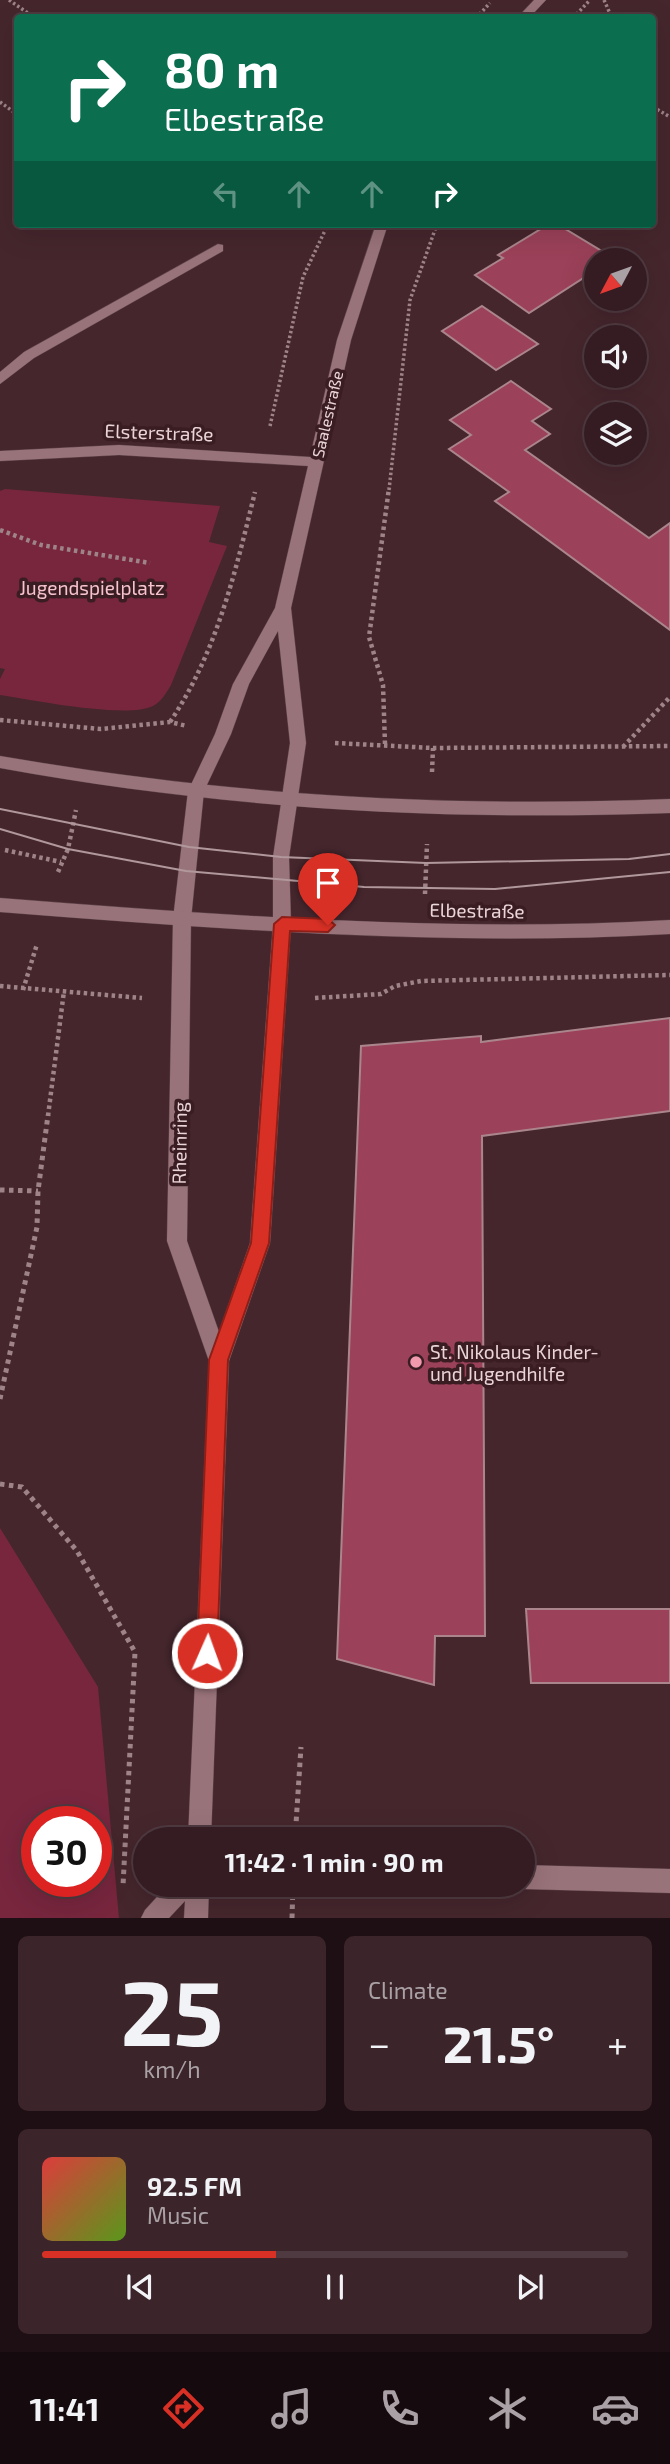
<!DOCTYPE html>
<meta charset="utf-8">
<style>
:root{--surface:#341c22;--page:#3c252a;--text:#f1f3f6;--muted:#a9a1a5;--line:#4e3a40;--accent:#d93025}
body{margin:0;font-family:"Exo 2",sans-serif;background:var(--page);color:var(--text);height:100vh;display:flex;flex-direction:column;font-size:26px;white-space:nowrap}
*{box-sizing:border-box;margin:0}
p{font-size:23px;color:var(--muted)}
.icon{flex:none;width:38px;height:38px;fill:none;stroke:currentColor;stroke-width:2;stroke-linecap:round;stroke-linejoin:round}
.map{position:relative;height:1918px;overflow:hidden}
.side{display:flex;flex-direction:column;gap:18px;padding:18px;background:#1d0f13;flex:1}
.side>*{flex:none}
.top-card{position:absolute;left:14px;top:14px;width:642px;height:214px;border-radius:7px;box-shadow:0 7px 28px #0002,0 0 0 2px var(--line);background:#0b6e4f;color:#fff;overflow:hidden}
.needle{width:46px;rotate:229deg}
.tools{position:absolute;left:584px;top:248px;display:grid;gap:14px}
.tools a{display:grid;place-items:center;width:63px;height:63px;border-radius:50%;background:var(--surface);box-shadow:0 7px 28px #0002,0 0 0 2px var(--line);font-size:35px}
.speed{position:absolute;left:21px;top:1806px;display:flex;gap:14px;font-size:35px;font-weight:700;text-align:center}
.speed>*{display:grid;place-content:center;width:91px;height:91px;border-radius:50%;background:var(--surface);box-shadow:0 7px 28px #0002,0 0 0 2px var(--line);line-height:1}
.speed .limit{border:10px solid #d22;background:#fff;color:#111}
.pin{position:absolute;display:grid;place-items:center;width:60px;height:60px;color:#fff;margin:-72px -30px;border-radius:50% 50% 50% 0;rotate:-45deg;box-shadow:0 0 7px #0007}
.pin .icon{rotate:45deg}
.me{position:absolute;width:77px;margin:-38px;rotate:2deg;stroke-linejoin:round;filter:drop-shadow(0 0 5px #0008)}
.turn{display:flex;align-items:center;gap:24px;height:147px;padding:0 35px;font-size:32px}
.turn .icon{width:91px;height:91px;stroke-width:2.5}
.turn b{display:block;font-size:49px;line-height:60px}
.lanes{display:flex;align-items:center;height:66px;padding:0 35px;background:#0003;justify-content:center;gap:35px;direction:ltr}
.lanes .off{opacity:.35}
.big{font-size:52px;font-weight:700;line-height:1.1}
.side .card{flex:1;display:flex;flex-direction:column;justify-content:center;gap:10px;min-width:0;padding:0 24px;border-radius:10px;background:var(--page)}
.side .dial{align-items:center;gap:0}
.dial b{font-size:91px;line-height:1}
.song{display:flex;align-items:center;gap:21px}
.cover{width:84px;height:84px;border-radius:10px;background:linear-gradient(135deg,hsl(0 70% 55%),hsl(90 70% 35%))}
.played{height:7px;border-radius:4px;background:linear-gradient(90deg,var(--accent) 40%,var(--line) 40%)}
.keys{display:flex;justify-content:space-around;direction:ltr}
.heat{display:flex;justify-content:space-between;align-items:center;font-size:38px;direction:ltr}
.side .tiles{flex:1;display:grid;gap:18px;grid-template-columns:1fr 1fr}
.card:last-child{grid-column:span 2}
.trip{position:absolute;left:133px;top:1827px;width:402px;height:70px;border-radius:35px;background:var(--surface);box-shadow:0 7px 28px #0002,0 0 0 2px var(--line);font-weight:700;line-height:70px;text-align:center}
.dock{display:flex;height:112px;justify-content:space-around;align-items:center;background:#150b0e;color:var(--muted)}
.dock .icon{width:49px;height:49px}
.dock .active{color:var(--accent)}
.dock b{font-size:32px;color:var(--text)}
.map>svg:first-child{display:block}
</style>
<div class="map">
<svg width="670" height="1918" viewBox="0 0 670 1918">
<rect width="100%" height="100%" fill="#45262d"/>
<path fill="#77263e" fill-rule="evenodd" d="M5,489L220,506L209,542L227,546L171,685C166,693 162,701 153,706C127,719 33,700 0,695V679L5,669L0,668V491Z
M0,1528L98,1687L119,1918H0ZM37,1822H96V1881H37Z"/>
<path fill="#9b4159" stroke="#ab858c" stroke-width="2" d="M549,224H557L610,256L597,261V264L587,271L591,273L529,313L475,275L503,258L498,255Z
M482,306L538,344L496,370L442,331Z
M511,381L551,409L532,421L550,434L525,450L649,538L670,523V630L495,501L509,492L449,449L471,435L450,420Z
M670,1018V1111L482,1136L485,1636H435L434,1685L337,1659L361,1046L481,1036V1042Z
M526,1609H670V1683H531Z"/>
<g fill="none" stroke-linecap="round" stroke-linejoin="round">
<g stroke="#5c4248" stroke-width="1">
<path id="street" d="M534,0H546L529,18H517Z
M376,224H388L351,340L291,608L306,743L289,857L291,924L270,1243L229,1361L211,1839H188L209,1361L167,1241L173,919L188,791L215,734L233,684L275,608L308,466L119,455L0,461V451L119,445L310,457L337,340ZM278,631L290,743L273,857V924L250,1243L219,1332L187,1241L191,919L204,791L231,734L249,684Z
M218,244L223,245V251L34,358L0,384V372L24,352Z
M523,1865L670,1869V1893L523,1889L514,1885H523Z
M168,1885H209L208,1918H184L185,1901L169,1918H141L145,1910Z"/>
</g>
<g stroke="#5c4248" stroke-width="1">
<path id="secondary" d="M0,756C226,795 441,808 670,799V813C441,821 226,809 0,768Z
M0,898C222,915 447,933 670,920V934C447,947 222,929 0,912Z"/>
</g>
<path stroke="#9e8489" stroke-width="3.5" stroke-dasharray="2.5 2.5" stroke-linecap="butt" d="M9,0L35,18
M604,0L612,18
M476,18L490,3
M573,18L590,0
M0,102L18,115
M653,107L670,117
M270,426L303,277L328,224
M389,490L410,300L437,224"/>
<path stroke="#9e8489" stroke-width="4.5" stroke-dasharray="3.5 3.5" stroke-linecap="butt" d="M0,530L41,545L150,563
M0,720L101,729L170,722L187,726
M170,722C217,652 235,573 255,492
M335,743L433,748L670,746
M385,744L383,685L369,637L389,488
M623,747L670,697
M432,772L433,748
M5,850L61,862
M58,872L68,849L76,810
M425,894L427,844
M0,986L142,998
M23,990L37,944
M315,998L381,994L395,986L421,981L670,975
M48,1116L64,991"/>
<path stroke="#9e8489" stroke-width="5" stroke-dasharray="4.5 4.5" stroke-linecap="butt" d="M0,1190L38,1191
M0,1399L37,1227L38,1191L48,1115
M0,1484L22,1487L77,1551L135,1652L123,1886
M295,1839L301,1747
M292,1918L293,1885"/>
<use href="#street" fill="#99737a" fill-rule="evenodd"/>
<use href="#secondary" fill="#99737a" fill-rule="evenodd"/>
<path stroke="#b0989c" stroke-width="2" d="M0,809L189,847L281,857L426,863L629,859L670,854
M0,829L68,849L186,871L364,887L495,889L670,872"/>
</g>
<path fill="#d93025" stroke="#8d1f18" stroke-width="2" d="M282,917L328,919L335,925L328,932L290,931L269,1243L228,1360L217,1653L214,1660L207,1663L200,1660L197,1653L209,1360L251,1243L274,924Z"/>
<circle fill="#f29aad" stroke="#3a1c23" stroke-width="2.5" cx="416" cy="1362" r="7"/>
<g text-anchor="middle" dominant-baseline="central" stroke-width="7" stroke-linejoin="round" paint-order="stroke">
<g font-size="16" fill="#ead5d8" stroke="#3a1c23">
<text transform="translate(327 414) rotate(-77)">Saalestraße</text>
</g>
<g font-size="19" fill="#ead5d8" stroke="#3a1c23">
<text transform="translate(159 432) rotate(2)">Elsterstraße</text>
<text transform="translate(477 910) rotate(1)">Elbestraße</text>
<text transform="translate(179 1143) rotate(-89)">Rheinring</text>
</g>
<g font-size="19" fill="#f7c3cd" stroke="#3a1c23">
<text x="92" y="587">Jugendspielplatz</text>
</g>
<g font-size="19" fill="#ead5d8" stroke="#3a1c23" text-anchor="start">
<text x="430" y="1351">St. Nikolaus Kinder-<tspan x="430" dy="22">und Jugendhilfe</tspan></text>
</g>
</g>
</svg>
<div class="tools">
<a><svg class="needle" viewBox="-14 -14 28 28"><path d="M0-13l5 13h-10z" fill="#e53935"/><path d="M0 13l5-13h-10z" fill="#a9a1a5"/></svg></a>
<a><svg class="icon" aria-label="sound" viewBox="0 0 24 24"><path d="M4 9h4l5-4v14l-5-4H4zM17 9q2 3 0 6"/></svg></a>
<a><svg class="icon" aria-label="layers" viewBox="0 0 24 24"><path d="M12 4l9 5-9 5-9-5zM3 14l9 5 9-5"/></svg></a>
</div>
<div class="speed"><div class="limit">30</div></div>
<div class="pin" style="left:328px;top:925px;background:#d93025"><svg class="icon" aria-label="arrive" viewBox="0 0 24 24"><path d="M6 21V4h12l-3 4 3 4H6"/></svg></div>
<svg class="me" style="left:207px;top:1653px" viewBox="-20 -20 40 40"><circle r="17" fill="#d93025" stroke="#fff" stroke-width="3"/><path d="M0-11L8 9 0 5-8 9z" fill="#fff"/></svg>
<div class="trip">11:42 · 1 min · 90 m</div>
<div class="top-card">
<div class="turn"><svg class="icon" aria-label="right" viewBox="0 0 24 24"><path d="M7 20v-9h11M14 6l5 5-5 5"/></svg><div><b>80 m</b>Elbestraße</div></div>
<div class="lanes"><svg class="icon off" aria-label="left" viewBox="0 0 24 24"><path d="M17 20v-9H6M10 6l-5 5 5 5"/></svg><svg class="icon off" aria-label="ahead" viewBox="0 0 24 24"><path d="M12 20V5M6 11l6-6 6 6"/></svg><svg class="icon off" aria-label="ahead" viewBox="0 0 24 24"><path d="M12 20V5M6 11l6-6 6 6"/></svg><svg class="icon" aria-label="right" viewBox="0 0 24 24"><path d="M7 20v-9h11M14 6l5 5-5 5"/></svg></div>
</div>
</div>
<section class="side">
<div class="tiles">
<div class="card dial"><b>25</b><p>km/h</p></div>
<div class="card"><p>Climate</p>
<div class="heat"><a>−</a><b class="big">21.5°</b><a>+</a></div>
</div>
<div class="card">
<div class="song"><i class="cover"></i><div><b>92.5 FM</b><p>Music</p></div></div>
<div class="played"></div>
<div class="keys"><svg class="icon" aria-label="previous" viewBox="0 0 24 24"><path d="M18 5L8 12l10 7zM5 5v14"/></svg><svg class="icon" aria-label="pause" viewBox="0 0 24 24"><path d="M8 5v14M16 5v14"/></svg><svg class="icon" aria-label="next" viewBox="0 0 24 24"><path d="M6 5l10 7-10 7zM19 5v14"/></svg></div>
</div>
</div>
</section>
<nav class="dock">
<b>11:41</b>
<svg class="icon active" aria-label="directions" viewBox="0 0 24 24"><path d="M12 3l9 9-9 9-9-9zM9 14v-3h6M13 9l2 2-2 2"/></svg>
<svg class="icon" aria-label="music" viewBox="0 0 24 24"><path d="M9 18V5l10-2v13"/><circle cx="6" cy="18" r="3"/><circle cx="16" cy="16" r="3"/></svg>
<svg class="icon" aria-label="phone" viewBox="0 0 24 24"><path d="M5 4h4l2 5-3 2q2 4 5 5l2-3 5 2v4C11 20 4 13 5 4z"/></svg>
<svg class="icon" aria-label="climate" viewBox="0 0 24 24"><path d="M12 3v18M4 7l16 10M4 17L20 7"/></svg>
<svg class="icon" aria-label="car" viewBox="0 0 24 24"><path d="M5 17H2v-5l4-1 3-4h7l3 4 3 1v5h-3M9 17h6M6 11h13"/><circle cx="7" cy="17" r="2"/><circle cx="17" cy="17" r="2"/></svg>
</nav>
